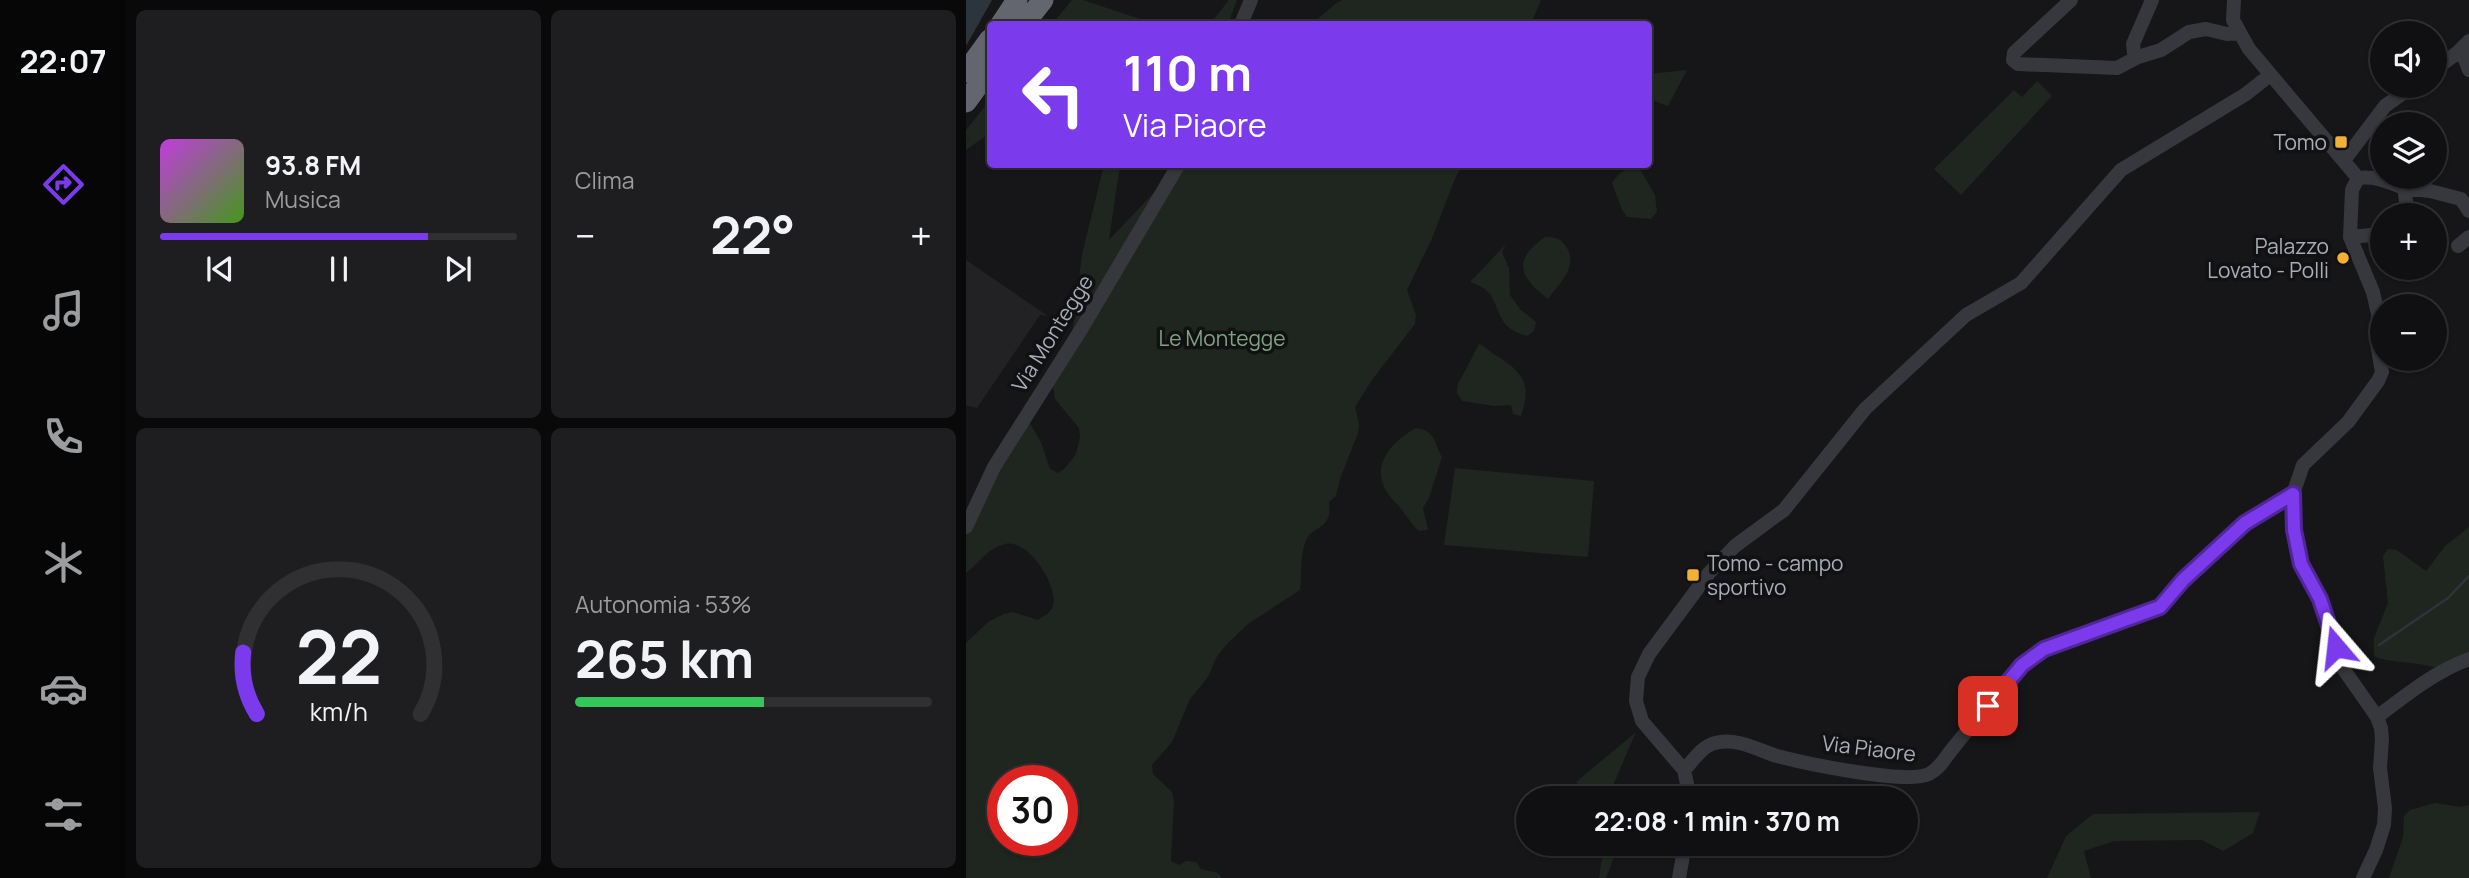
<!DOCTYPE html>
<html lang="it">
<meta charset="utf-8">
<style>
:root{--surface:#101012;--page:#1e1e20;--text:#f1f3f6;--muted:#9c9d9f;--line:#303032;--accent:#7c3aed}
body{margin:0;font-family:Manrope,sans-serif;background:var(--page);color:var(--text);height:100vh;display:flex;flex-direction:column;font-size:26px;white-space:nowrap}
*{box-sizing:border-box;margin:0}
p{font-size:23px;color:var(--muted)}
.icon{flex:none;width:38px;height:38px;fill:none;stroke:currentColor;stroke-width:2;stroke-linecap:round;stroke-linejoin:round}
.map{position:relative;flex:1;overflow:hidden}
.sheet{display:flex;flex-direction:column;gap:10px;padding:10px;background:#09090a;width:840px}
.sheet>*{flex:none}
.banner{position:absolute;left:21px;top:21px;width:665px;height:147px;border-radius:7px;box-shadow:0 2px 5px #0004,0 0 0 2px var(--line);background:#7c3aed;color:#fff;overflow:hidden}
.buttons{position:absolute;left:1404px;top:21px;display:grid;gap:14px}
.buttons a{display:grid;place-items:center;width:77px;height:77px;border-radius:50%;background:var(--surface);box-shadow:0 2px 5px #0004,0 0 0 2px var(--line);font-size:35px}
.speed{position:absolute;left:21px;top:765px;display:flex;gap:14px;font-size:35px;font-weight:700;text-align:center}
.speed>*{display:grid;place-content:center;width:91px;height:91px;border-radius:50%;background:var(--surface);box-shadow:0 2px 5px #0004,0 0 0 2px var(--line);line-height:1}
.speed .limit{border:10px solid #d22;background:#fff;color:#111}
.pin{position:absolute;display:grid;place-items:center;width:60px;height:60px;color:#fff;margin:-30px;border-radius:14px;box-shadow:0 4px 10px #0006}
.me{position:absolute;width:77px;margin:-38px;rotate:343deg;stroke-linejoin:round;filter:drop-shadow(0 0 5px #0008)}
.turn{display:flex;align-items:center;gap:24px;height:147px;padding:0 21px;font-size:32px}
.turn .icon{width:91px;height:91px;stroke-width:2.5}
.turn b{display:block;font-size:49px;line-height:60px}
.big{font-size:52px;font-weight:700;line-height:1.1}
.sheet .tile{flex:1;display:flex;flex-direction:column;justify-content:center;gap:10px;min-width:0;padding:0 24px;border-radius:10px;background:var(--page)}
.sheet .dial{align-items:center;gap:0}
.dial svg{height:182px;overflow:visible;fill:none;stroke:var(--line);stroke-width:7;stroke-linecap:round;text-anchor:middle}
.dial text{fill:var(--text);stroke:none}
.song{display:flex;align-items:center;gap:21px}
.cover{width:84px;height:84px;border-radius:10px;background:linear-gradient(135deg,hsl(290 70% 55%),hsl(100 70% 35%))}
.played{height:7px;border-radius:4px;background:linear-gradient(90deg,var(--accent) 75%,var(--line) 75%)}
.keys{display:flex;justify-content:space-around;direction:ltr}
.heat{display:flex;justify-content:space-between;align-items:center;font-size:38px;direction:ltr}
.charge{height:10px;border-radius:5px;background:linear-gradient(90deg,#34c759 53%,var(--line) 0)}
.sheet .tiles{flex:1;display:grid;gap:10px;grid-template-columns:repeat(2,1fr)}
.trip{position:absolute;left:550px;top:786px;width:402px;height:70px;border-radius:35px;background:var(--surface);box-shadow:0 2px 5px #0004,0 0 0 2px var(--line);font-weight:700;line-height:70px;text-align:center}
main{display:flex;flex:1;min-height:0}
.menu{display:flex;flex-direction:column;width:126px;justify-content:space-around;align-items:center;background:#060607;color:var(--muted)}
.menu .icon{width:49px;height:49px}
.menu .active{color:var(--accent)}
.menu b{font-size:32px;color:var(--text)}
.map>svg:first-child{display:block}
</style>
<main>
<nav class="menu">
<b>22:07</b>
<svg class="icon active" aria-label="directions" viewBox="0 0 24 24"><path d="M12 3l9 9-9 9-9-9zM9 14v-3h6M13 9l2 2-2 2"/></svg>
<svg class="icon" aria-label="music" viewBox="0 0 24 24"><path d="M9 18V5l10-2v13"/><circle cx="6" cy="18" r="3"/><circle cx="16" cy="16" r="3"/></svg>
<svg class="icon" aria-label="phone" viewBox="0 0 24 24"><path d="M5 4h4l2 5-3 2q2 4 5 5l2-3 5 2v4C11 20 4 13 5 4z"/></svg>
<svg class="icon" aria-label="climate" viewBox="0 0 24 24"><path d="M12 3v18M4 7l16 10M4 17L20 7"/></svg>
<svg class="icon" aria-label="car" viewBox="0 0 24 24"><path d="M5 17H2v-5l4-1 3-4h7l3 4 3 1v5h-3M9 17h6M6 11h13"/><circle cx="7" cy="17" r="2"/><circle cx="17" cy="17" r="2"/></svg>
<svg class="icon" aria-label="filters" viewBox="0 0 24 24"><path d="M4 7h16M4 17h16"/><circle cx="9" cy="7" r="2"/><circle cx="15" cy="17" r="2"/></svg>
</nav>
<section class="sheet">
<div class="tiles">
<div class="tile">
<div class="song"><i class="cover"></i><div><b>93.8 FM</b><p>Musica</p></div></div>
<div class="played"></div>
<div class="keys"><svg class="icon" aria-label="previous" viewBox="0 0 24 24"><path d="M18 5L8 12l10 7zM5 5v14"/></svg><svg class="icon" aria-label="pause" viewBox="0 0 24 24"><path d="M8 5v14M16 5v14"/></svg><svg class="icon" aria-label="next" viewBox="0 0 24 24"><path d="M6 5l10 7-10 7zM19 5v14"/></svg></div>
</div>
<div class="tile"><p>Clima</p>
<div class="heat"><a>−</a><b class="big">22°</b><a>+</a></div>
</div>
<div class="tile dial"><svg viewBox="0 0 100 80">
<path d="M14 69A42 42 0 1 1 86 69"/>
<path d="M14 69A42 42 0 0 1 8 42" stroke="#7c3aed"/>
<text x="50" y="56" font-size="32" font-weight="700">22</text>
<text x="50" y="72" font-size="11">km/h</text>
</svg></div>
<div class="tile"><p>Autonomia · 53%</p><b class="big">265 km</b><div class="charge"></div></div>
</div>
</section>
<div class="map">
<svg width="1503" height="878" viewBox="0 0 1503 878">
<rect width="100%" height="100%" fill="#161618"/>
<path fill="#222225" d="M0,260L82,316L74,315L11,408L0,405Z"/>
<path fill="#1e261f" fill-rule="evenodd" d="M106,0H117L189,24H86Z
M263,0H271L262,24H244Z
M376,0H575L565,24H346L369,4Z
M721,70L702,106L683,99V74Z
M1071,81L1086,96L995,195L968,169L1048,90L1056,97Z
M24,100V133L0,150V130Z
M138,165H154L143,240L214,165H497L490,176L465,241L441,290L450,315L449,324L406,380L389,407L393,424L392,433L374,479L370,496L363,502C367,532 345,524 339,543C334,558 336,574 334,590L282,624L261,644L250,658L242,677L224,699L206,742L186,765L187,774L206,792L208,801L205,861L213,865L221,861L230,862L235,869L252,873L256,878H0V643L22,622L38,614L47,612L72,620C76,617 82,614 85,610C97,593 64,538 39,544C22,548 13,563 0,573V528L59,415L75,442L84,469L92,473L99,468L110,454L114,437L113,428L89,399L85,371L106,336L116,254ZM37,780H96V840H37Z
M666,169L675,171L689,195L691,212L685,219L661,217L656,210L646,183C652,174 656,170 666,169Z
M579,237C588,237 594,238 599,245C614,265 594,283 582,299C553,277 546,260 579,237Z
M540,244L536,252L543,268L544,295L554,309L570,322L568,331L561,336C527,327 536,304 520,290C515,286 509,284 504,282Z
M513,344C521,347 523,352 531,356C558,373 566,385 555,416L547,414L545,405L528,406L496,401L491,393L492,384Z
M450,428C470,431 468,443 476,457L463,498L457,508L462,530L453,531C446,525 442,518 436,510C432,504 426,500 422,494C403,466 426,441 450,428Z
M489,468L628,481L622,557L478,545Z
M1503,527V652L1470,668C1452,661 1418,663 1408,656V638L1422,603L1417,556L1422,549L1431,550L1460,571L1479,546Z
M670,732L643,795L644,798H625L610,782Z
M1469,803L1495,807L1503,805V878H1423L1437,837L1438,816L1444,810Z
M1294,812L1287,833L1257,851L1236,840L1148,841L1118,851L1125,878H1081L1100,836L1127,814Z
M638,844H653L640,878H633Z"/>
<path fill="#2c353c" d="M0,0H26L0,46Z"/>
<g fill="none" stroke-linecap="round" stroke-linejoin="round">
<path stroke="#2c353c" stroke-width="2.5" d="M1413,645L1482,598L1503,576"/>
<path stroke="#37383d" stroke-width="14" d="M1105,0L1048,53L1047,60L1052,64L1151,68L1172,57L1195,50L1223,32L1240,29L1261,34L1274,33
M1268,0L1267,20L1283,49L1392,178
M275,24L285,0
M1495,49L1503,70
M1172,57L1168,53L1167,44L1186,0
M1468,70L1491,53L1503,41
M1379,159L1419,106L1447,86
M1392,178L1386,190L1384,237L1407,292L1412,314L1411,343L1416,372L1412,381L1382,422L1337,465L1327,494V513L1328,530L1335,564L1354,599L1374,664L1411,717L1415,728L1416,739L1414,768L1419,808L1418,825L1410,850L1397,878
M1392,178C1410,176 1422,182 1438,188L1442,215
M1438,188L1464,191L1495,199L1503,211
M1384,237L1416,234
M1492,246L1503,237
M0,527L28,467L116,328L213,164
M1411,717C1440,695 1468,672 1503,659
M718,770C727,761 736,746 749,743C770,737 792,750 811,756C838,763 941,785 963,774C975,768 979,757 988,747C1010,719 1033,693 1056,665L1078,649L1090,644L1194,607L1217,580L1279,523L1327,494
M724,798L718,770L676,721L670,701L672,677L683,654L743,573L769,546L818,510L899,409L1000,315L1055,283L1155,170L1280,94L1304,75
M713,878L719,844"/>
<path stroke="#63666e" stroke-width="21" d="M35,24L51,0
M58,24L77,0
M0,72L24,39
M0,102L24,69"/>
</g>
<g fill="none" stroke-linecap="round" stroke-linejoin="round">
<g stroke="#51269a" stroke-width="18">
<path id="route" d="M1022,706L1056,665L1078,649L1194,607L1217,580L1279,523L1327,494L1328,530L1335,564L1354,599L1370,647"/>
</g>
<use href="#route" stroke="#7c3aed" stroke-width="12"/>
</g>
<g fill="#f2b134" stroke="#111113" stroke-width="2.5">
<rect x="1368" y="135" width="14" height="14" rx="3.5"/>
<circle cx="1377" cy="258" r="7"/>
<rect x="720" y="568" width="14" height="14" rx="3.5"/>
</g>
<g text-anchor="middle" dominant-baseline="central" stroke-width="7" stroke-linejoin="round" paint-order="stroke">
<g font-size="21" fill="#a8adb8" stroke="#111113" text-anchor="end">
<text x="1361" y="142">Tomo</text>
<text x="1363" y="246">Palazzo<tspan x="1363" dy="24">Lovato - Polli</tspan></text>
<text x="741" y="563" text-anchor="start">Tomo - campo<tspan x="741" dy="24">sportivo</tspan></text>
</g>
<g font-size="21" fill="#a8adb8" stroke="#111113">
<text transform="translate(86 333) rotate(-58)">Via Montegge</text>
<text transform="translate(903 748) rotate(7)">Via Piaore</text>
</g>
<g font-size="21" fill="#7fa381" stroke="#111113">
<text x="256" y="338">Le Montegge</text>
</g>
</g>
</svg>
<div class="buttons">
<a><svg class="icon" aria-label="sound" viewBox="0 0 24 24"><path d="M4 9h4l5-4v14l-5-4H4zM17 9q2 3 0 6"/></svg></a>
<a><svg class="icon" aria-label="layers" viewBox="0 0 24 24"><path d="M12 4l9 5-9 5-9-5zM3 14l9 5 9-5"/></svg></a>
<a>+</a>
<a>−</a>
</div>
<div class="speed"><div class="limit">30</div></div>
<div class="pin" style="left:1022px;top:706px;background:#d93025"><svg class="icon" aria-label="arrive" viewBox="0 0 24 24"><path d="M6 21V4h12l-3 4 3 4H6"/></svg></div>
<svg class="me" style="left:1370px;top:647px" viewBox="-20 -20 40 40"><path d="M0-17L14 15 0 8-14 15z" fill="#7c3aed" stroke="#fff" stroke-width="4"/></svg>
<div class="trip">22:08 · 1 min · 370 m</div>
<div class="banner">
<div class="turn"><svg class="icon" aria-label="left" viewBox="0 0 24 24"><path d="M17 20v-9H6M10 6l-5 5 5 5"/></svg><div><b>110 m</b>Via Piaore</div></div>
</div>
</div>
</main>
